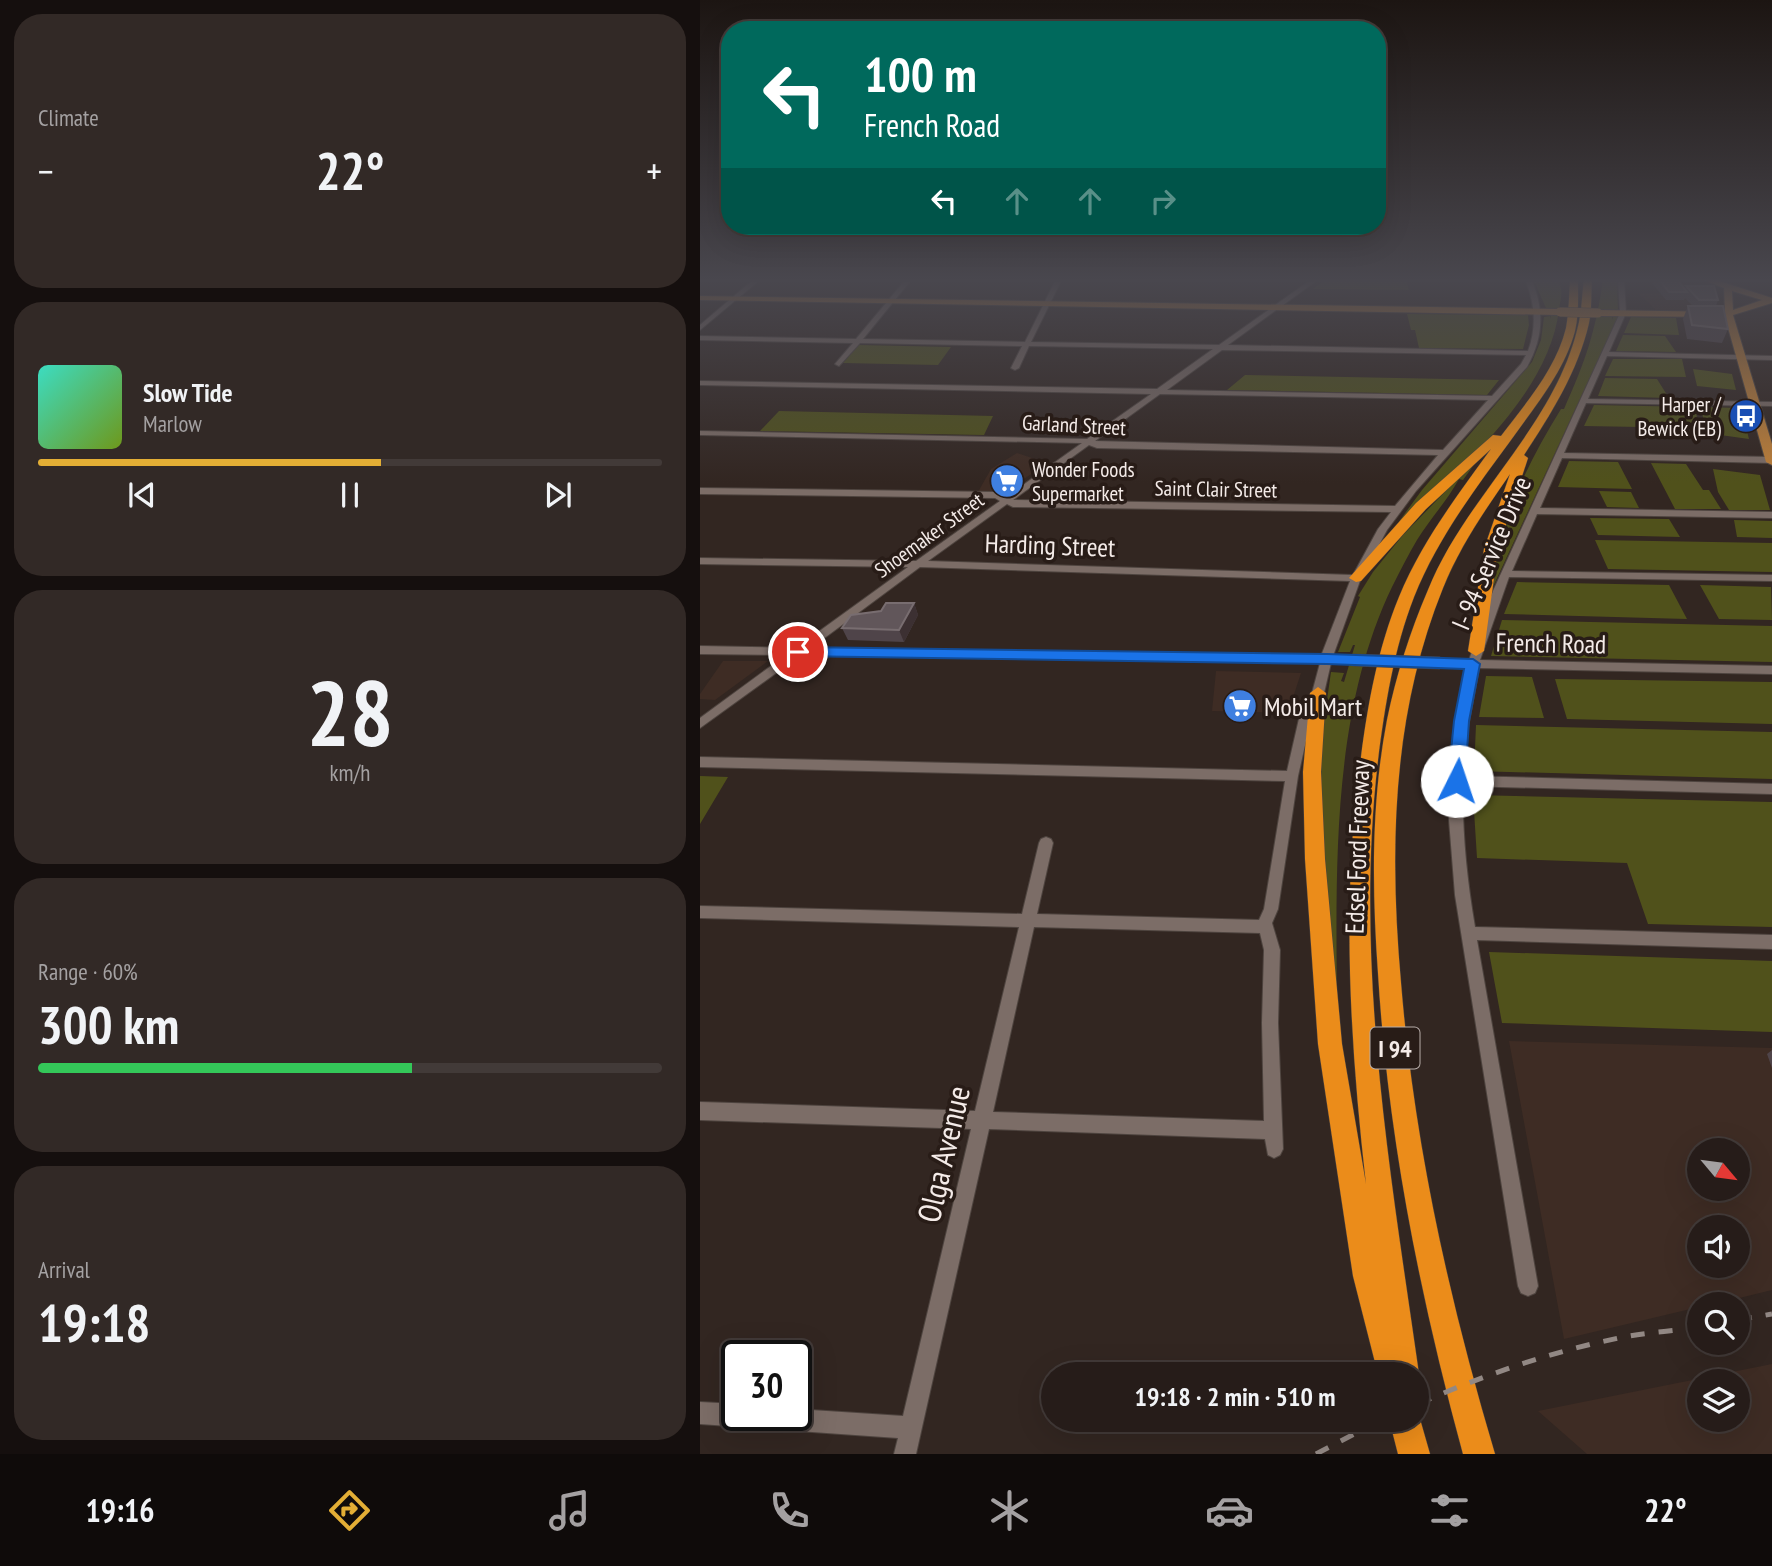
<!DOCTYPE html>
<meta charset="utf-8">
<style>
:root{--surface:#261c19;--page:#322926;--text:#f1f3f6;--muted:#a4a1a2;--line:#423a38;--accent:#e3ae35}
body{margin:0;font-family:"PT Sans Narrow",sans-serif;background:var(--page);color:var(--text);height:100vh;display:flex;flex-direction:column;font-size:26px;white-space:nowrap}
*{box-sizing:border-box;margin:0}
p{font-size:23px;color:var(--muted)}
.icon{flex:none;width:38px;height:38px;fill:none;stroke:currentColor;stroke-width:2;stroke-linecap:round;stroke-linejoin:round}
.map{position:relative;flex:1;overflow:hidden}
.sheet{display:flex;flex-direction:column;gap:14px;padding:14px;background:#150f0e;width:700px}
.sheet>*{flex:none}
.top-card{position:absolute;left:21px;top:21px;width:665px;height:214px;border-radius:28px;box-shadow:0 7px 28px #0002,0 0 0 2px var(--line);background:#00695c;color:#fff;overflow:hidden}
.needle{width:46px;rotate:119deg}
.tools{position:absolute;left:987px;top:1138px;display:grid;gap:14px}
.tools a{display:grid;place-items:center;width:63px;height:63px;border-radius:50%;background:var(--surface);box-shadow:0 7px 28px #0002,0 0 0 2px var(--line);font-size:35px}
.speed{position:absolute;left:21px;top:1340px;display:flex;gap:14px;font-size:35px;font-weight:700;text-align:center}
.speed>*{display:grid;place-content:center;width:91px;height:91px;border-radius:50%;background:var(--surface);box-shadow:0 7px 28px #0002,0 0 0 2px var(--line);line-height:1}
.speed .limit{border:4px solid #111;border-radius:10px;background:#fff;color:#111}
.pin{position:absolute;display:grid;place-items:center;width:60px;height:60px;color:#fff;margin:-30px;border:4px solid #fff;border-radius:50%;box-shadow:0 2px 7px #0007}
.me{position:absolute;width:77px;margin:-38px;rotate:4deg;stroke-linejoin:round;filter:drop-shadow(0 0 5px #0008)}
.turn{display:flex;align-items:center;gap:24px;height:147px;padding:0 28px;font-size:32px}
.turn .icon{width:91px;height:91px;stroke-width:2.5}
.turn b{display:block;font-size:49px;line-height:60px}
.lanes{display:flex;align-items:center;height:66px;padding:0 28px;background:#0003;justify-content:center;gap:35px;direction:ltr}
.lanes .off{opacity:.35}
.big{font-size:52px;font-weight:700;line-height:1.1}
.sheet .card{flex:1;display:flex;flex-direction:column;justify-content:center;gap:10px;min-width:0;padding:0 24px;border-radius:28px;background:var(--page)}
.sheet .dial{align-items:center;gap:0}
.dial b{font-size:91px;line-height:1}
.song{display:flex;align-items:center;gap:21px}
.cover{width:84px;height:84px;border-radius:10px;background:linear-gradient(135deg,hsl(170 70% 55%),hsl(80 70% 35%))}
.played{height:7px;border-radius:4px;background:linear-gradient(90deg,var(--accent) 55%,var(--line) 55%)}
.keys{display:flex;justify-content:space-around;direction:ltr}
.heat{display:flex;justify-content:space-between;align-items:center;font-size:38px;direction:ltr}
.charge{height:10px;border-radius:5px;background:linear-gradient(90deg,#34c759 60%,var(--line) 0)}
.trip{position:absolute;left:341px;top:1362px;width:388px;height:70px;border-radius:35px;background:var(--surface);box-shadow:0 7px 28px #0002,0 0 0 2px var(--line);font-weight:700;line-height:70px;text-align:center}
.tabs{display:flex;height:112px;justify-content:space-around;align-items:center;background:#0f0b0a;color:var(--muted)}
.tabs .icon{width:49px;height:49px}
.tabs .selected{color:var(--accent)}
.tabs b{font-size:32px;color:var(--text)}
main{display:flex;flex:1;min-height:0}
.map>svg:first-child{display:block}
</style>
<main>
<section class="sheet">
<div class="card"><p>Climate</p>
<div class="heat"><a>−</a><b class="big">22°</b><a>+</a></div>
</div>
<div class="card">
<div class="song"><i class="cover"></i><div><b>Slow Tide</b><p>Marlow</p></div></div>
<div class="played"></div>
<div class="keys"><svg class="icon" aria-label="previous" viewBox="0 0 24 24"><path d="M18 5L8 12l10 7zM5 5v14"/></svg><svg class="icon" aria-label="pause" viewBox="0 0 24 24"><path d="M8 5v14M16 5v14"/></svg><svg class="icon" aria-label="next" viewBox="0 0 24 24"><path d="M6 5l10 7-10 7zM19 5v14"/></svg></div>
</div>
<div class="card dial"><b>28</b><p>km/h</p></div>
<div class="card"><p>Range · 60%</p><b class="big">300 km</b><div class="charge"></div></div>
<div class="card"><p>Arrival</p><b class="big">19:18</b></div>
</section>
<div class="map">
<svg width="1072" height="1454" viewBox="0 0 1072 1454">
<rect width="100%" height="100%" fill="#322621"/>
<path fill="#3e2c24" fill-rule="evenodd" d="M938,293L981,294L1015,307L986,306L990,311H957Z
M317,453L347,463L305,492H278L291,469Z
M23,661H68L15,700L0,699V694Z
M516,671L601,673L588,713L512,711Z
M809,1041L1072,1048V1290L1015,1304H999V1307L864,1339ZM999,1150H1038V1188H999ZM999,1227H1038V1265H999Z
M1072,1364V1454H887L838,1411ZM999,1381H1038V1419H999Z"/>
<path fill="#50511b" d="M626,279H706L709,290L613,289Z
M833,279H857C864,289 861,297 859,309C849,400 747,479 684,542L722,490L832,362L841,340L844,317L850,316V319L852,310L846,308Z
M903,279H917L918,310H913L912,320L913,317H918L792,589C791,579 795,567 797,557C808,503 832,456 861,409H864C885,362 896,331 903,279Z
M707,314L828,315L829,325L823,349L719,348L715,330H711Z
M931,317L976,318L979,335L924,333Z
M923,335L965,336L976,352L916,351Z
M159,345L251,347L238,365L143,363Z
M913,359H982L986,377L905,376Z
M993,369L1032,374L1036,390L997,386Z
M545,375L799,380L787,395L527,390Z
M905,378L957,379L969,398L898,396Z
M894,405L995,407L999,428L884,426Z
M1001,407L1041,408L1049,439L1006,433Z
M79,411L293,416L284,435L60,431Z
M869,461L918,462L932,489L858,487Z
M951,463L986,464L1003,490H1009L1021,509H975Z
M771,465L773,466L763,480L759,479C747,501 730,519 717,540C708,555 700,571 692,587C631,714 636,870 637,1008L619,894L621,742L631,672L644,673L641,681L644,682L655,645H653L650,652H638L660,597L658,596L673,572L703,535Z
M1013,469L1060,475L1070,510H1029L1018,492Z
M899,491L931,492L939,508L907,507Z
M890,518L969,519L980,537L898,535Z
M1034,520L1072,521V538L1037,537Z
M895,540L1072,543V572L908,569Z
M817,582L969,585L987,619L804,614Z
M1000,585L1071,587L1072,620L1019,619Z
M802,620L1072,626V662L791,656Z
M786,676L832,677L844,718L779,717Z
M855,679L1072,682V724L867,719Z
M776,725L1072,732V779L774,771Z
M0,776L28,777L0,824Z
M773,795L1072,802V927L948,924L927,863L777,858Z
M789,952L1072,961V1032L802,1023Z"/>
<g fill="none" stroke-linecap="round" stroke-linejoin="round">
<g stroke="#4e443f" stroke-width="2">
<path id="minor" d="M54,279H61L0,330V325Z
M206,279H212L163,339L325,342L356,279H362L331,342L519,345L612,279H619L528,345L828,351C837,327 835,303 825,279H831C845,309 843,339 827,367L716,491L687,530L661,578L633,656H653L659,660L653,664L631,663L624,693L613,710L598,776L578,909L572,923L580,950L578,1023L583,1149L580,1155L574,1158L568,1155L565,1139L289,1129L216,1454H194L198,1438L0,1424V1402L37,1404V1416H96V1409L203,1416L271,1129L0,1120V1102L275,1111L319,927L0,918V906L322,914L339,843L341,839L346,837L351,839L353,843L337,914L559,920L564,909L585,781L0,767V757L587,771L601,710L612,693L620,663L101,655L0,728V718L86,655L0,654V646L96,648L208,567L0,564V558L216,561L300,501L295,498L0,494V488L297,492L306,497L382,443L0,435V431L387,439L451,394L0,385V381L457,389L513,349L329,346L319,368L315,370L311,368L322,346L160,343L139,366L135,364L153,343L0,340V336L156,339ZM522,350L826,355L821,364L792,396L467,390ZM460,394L788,400L743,450L395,441ZM389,445L397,448L738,455L695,506L313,500ZM307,504L313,507L691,512L678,529L653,575L228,561ZM220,567L650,581L621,656L111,648ZM334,927L560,933L564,950L562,1023L564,1121L293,1112Z
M918,279H924L926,313L909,352L1072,356V360L907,356L888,399L1072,402V406L886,403L864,453L1072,457V463L862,458L840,508L1072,512V518L837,514L812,571L1072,575V581L809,577L780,660L1072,666V674L779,668L764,749V776L1072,784V794L763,786C762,833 767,880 775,927L1072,935V949L777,940L838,1286L835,1293L828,1296L821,1293L818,1286L755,895L749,820L752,749L767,667H740L734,663L740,659L769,660L793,591L920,313Z"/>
</g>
<g stroke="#4e443f" stroke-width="2">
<path id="major" d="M1001,279H1013L1072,298V303L1033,315L1072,444V465L1066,462L1025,317L898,316L894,313L898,310L1025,312L1024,288ZM1032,291L1062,300L1033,310Z
M0,296L860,309L864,312L860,315L0,300Z"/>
</g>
<g stroke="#4e443f" stroke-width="1">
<path id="highway" d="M870,279H878C878,296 879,314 875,331C864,372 835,406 811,440C775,489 737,539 714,597C694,648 685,705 678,760C654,965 690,1171 719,1374L718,1378V1374H678L653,1276L618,1044L605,859L603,772L610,693L618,687L626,693L621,772L625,859L642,1044L666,1184C650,1042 641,899 661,757C668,703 678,648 699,597C721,543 757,496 791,449L726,509L661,581L656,582L649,578L716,503L793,435L801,436C826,403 856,369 866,328C869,312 869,295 870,279Z
M884,279H892C891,293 892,309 889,323C878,371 851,414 824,455L828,458L798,549L784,651L776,656L768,651L784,549L810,474C785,510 760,546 743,588C692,714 689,848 701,983C714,1143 749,1300 795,1454H763C720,1296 688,1137 678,973C672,889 671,803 687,720C696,676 710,632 728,590C766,495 857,425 879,322C882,308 882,293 884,279Z
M718,1412L730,1454H698L689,1419H718Z"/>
</g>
<use href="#minor" fill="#7c6d67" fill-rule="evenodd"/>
<use href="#major" fill="#bf8039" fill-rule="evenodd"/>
<use href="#highway" fill="#eb8c1a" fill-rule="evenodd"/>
<path stroke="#928884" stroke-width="5" stroke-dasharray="14 14" stroke-linecap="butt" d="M1038,1320L1072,1314
M718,1404C786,1374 856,1350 929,1336C952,1332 976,1331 999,1327
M616,1454L683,1419"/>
<g stroke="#4e443f" stroke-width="13" stroke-linecap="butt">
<path id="minor-bridge" d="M653,660L740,663"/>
</g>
<g stroke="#4e443f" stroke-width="10" stroke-linecap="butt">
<path id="major-bridge" d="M860,312L898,313"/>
</g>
<use href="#minor-bridge" stroke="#7c6d67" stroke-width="11"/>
<use href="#major-bridge" stroke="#bf8039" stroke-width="9"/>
</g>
<path fill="#4f4449" d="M954,279H977L985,289L986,286L1018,300L1016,306L1028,329L1022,343L987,339L983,319L988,306H993L985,298L984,300H966L952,283Z
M214,603L218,615L204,642L148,640L142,628L181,611Z
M1072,1050V1068L1067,1054Z"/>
<path fill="#3c3032" d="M214,603L218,615L204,642L199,630Z"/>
<path fill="#61565a" stroke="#786d70" stroke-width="2" d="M959,279H977L987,292H969Z
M986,286H1014L1018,300H999Z
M988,306H1023L1028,329L992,325Z
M186,603H214L199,630L142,628L151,615L181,611Z"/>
<linearGradient id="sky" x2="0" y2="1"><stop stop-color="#1c1512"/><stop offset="0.58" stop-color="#49474e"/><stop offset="1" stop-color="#49474e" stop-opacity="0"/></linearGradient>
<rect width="1072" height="483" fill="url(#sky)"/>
<path fill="#1a73e8" stroke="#114b97" stroke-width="2" d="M98,647L627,654L773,659L780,664L769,721L765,781L762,785H751L748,781L754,721L764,669L627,664L93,656L91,652L93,649Z"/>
<defs>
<g id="bus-disc" transform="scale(1.75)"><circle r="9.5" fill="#1a4fb4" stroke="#281c17"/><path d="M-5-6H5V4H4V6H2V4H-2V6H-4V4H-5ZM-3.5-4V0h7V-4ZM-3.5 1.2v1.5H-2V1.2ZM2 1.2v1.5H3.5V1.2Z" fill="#fff"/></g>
<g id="supermarket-disc" transform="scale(1.75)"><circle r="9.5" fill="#3f7fe0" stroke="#281c17"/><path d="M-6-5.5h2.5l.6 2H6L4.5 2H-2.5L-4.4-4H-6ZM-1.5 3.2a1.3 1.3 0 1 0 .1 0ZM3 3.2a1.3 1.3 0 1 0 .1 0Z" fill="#fff"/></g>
</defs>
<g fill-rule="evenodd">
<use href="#bus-disc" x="1046" y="416"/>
<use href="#supermarket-disc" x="307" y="481"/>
<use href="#supermarket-disc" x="540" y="706"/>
</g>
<g text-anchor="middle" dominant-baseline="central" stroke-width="7" stroke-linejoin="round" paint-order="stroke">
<g font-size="21" fill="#f4ebe8" stroke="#281c17" text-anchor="end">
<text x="1021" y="404">Harper /<tspan x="1021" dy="24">Bewick (EB)</tspan></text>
<text x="332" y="469" text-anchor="start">Wonder Foods<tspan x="332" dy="24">Supermarket</tspan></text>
</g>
<g font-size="21" fill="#f4ebe8" stroke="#281c17">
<text transform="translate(374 425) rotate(3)">Garland Street</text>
<text transform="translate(516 489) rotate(1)">Saint Clair Street</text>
<text transform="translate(229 535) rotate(-36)">Shoemaker Street</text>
</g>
<rect fill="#281c17" stroke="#b7ada9" stroke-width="2" x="670.5" y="1027.5" width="49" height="41" rx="5"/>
<g font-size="24" font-weight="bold" fill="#f4ebe8">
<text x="695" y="1048">I 94</text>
</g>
<g font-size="26" fill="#f4ebe8" stroke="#281c17">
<text transform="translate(350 545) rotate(2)">Harding Street</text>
<text transform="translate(791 553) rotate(-67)">I- 94 Service Drive</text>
<text transform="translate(851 643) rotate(1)">French Road</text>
<text transform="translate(657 847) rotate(-88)">Edsel Ford Freeway</text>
</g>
<g font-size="26" fill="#f4ebe8" stroke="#281c17" text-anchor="start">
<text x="564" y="706">Mobil Mart</text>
</g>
<g font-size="32" fill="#f4ebe8" stroke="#281c17">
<text transform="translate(243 1154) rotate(-77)">Olga Avenue</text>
</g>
</g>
</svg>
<div class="tools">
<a><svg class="needle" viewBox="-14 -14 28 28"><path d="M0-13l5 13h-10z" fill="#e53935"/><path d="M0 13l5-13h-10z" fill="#a4a1a2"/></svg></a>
<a><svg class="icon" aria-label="sound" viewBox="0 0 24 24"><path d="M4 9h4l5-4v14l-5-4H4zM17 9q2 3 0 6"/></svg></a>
<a><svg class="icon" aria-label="search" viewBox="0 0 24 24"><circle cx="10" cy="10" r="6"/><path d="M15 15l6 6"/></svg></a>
<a><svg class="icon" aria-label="layers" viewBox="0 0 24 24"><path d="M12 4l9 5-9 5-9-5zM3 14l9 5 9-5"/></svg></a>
</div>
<div class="speed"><div class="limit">30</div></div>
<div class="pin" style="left:98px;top:652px;background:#d93025"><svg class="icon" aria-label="arrive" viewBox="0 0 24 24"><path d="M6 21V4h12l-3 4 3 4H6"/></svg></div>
<svg class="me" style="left:757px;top:781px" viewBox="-20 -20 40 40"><circle r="19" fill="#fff"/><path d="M0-13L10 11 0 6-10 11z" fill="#1a73e8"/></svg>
<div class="trip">19:18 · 2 min · 510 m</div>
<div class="top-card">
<div class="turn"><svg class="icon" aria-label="left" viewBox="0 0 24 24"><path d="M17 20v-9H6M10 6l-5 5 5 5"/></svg><div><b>100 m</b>French Road</div></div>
<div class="lanes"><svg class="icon" aria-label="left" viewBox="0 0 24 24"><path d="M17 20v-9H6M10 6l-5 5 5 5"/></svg><svg class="icon off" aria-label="ahead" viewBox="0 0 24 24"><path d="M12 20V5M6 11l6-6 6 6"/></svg><svg class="icon off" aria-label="ahead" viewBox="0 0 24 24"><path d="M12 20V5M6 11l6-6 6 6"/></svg><svg class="icon off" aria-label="right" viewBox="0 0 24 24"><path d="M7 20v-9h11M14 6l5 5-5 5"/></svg></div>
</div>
</div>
</main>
<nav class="tabs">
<b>19:16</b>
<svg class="icon selected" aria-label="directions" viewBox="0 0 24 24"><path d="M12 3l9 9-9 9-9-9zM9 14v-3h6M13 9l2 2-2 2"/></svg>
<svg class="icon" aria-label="music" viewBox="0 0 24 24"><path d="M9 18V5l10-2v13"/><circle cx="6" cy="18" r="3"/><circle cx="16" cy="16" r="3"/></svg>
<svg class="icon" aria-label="phone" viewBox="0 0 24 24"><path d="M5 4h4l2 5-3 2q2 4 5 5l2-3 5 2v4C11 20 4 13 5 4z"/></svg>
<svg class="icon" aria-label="climate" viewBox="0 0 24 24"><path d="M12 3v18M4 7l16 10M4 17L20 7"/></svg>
<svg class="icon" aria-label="car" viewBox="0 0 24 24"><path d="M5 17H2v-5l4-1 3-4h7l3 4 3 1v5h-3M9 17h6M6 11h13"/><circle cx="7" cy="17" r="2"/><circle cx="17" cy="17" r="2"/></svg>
<svg class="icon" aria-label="filters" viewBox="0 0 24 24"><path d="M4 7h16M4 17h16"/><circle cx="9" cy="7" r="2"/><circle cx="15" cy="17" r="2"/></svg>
<b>22°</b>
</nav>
